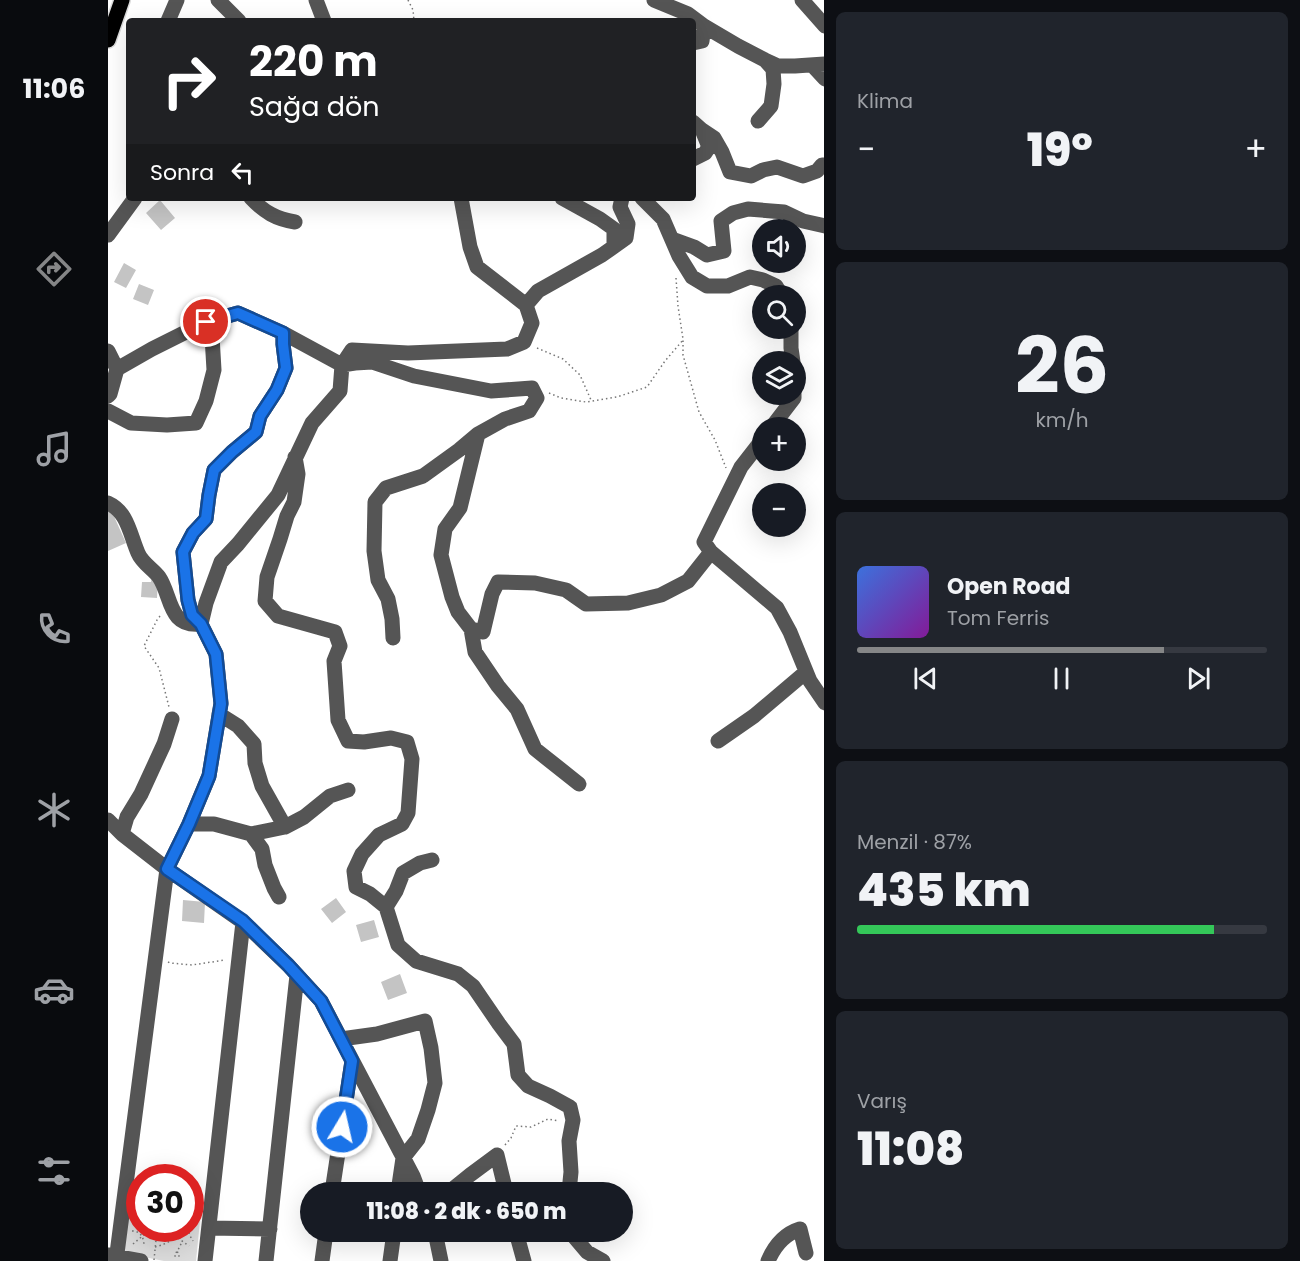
<!DOCTYPE html>
<html lang="tr">
<meta charset="utf-8">
<style>
:root{--surface:#171b24;--page:#20242c;--text:#f1f3f6;--muted:#9ea1a6;--line:#363941;--accent:#858687}
body{margin:0;font-family:Poppins,sans-serif;background:var(--page);color:var(--text);height:100vh;display:flex;flex-direction:column;font-size:22px;white-space:nowrap}
*{box-sizing:border-box;margin:0}
p{font-size:20px;color:var(--muted)}
.icon{flex:none;width:33px;height:33px;fill:none;stroke:currentColor;stroke-width:2;stroke-linecap:round;stroke-linejoin:round}
.map{position:relative;flex:1;overflow:hidden}
.details{display:flex;flex-direction:column;gap:12px;padding:12px;background:#0d0f14;width:476px}
.details>*{flex:none}
.hud{position:absolute;left:18px;top:18px;width:570px;height:183px;border-radius:6px;box-shadow:0 6px 24px #0002;background:#202124;color:#fff;overflow:hidden}
.tools{position:absolute;left:644px;top:219px;display:grid;gap:12px}
.tools a{display:grid;place-items:center;width:54px;height:54px;border-radius:50%;background:var(--surface);box-shadow:0 6px 24px #0002;font-size:30px}
.speed{position:absolute;left:18px;top:1164px;display:flex;gap:12px;font-size:30px;font-weight:700;text-align:center}
.speed>*{display:grid;place-content:center;width:78px;height:78px;border-radius:50%;background:var(--surface);box-shadow:0 6px 24px #0002;line-height:1}
.speed .limit{border:9px solid #d22;background:#fff;color:#111}
.pin{position:absolute;display:grid;place-items:center;width:51px;height:51px;color:#fff;margin:-26px;border:3px solid #fff;border-radius:50%;box-shadow:0 2px 6px #0007}
.me{position:absolute;width:66px;margin:-33px;rotate:9deg;stroke-linejoin:round;filter:drop-shadow(0 0 4px #0008)}
.turn{display:flex;align-items:center;gap:21px;height:126px;padding:0 24px;font-size:27px}
.turn .icon{width:78px;height:78px;stroke-width:2.5}
.turn b{display:block;font-size:42px;line-height:51px}
.then{display:flex;align-items:center;height:57px;padding:0 24px;background:#0003;gap:12px;font-size:22px}
.big{font-size:45px;font-weight:800;line-height:1.1}
.details .tile{flex:1;display:flex;flex-direction:column;justify-content:center;gap:9px;min-width:0;padding:0 21px;border-radius:9px;background:var(--page)}
.details .dial{align-items:center;gap:0}
.dial b{font-size:78px;line-height:1}
.song{display:flex;align-items:center;gap:18px}
.cover{width:72px;height:72px;border-radius:9px;background:linear-gradient(135deg,hsl(220 70% 55%),hsl(290 70% 35%))}
.played{height:6px;border-radius:3px;background:linear-gradient(90deg,var(--accent) 75%,var(--line) 75%)}
.keys{display:flex;justify-content:space-around;direction:ltr}
.heat{display:flex;justify-content:space-between;align-items:center;font-size:33px;direction:ltr}
.charge{height:9px;border-radius:4px;background:linear-gradient(90deg,#34c759 87%,var(--line) 0)}
.trip{position:absolute;left:192px;top:1182px;width:333px;height:60px;border-radius:30px;background:var(--surface);box-shadow:0 6px 24px #0002;font-weight:800;line-height:60px;text-align:center}
main{display:flex;flex:1;min-height:0}
.tab-bar{display:flex;flex-direction:column;width:108px;justify-content:space-around;align-items:center;background:#090b0e;color:var(--muted)}
.tab-bar .icon{width:42px;height:42px}
.tab-bar .current{color:var(--accent)}
.tab-bar b{font-size:27px;color:var(--text)}
.map>svg:first-child{display:block}
</style>
<main>
<nav class="tab-bar">
<b>11:06</b>
<svg class="icon current" aria-label="directions" viewBox="0 0 24 24"><path d="M12 3l9 9-9 9-9-9zM9 14v-3h6M13 9l2 2-2 2"/></svg>
<svg class="icon" aria-label="music" viewBox="0 0 24 24"><path d="M9 18V5l10-2v13"/><circle cx="6" cy="18" r="3"/><circle cx="16" cy="16" r="3"/></svg>
<svg class="icon" aria-label="phone" viewBox="0 0 24 24"><path d="M5 4h4l2 5-3 2q2 4 5 5l2-3 5 2v4C11 20 4 13 5 4z"/></svg>
<svg class="icon" aria-label="climate" viewBox="0 0 24 24"><path d="M12 3v18M4 7l16 10M4 17L20 7"/></svg>
<svg class="icon" aria-label="car" viewBox="0 0 24 24"><path d="M5 17H2v-5l4-1 3-4h7l3 4 3 1v5h-3M9 17h6M6 11h13"/><circle cx="7" cy="17" r="2"/><circle cx="17" cy="17" r="2"/></svg>
<svg class="icon" aria-label="filters" viewBox="0 0 24 24"><path d="M4 7h16M4 17h16"/><circle cx="9" cy="7" r="2"/><circle cx="15" cy="17" r="2"/></svg>
</nav>
<div class="map">
<svg width="717" height="1261" viewBox="0 0 717 1261">
<rect width="100%" height="100%" fill="#fff"/>
<path fill="#dcdcdc" d="M18,1197L31,1200L32,1228H82L83,1209L93,1211L88,1261H56L11,1252Z"/>
<path fill="#c4c4c4" d="M52,200L67,218L53,230L38,213Z
M16,263L28,270L18,288L6,282Z
M31,284L46,290L40,305L25,299Z
M0,503L18,543L0,551Z
M44,576L50,577L49,598L33,597L34,582H43Z
M228,898L238,912L224,923L213,909Z
M75,900L97,902L96,923L74,921Z
M266,920L271,937L253,942L248,925Z
M292,974L299,993L280,1000L273,982Z
M22,1199L32,1201L31,1211L20,1209Z"/>
<g fill="none" stroke-linecap="round" stroke-linejoin="round">
<g stroke="#dbdbdb" stroke-width="18">
<path id="major" d="M0,40L14,0"/>
</g>
<path stroke="#777" stroke-width="1.5" stroke-dasharray="1.5 3" stroke-linecap="butt" d="M300,0L305,10L306,21
M568,278L570,306L575,339V355L591,412L607,440L618,468
M429,348L455,359L472,375L483,400
M441,393L453,398L478,402L509,397L539,387L557,361L575,340
M52,616L49,620L36,646L51,668L61,707
M60,962L62,963L84,965L117,960
M397,1145L403,1138L408,1126L423,1127L440,1119L451,1121
M83,1223L89,1216
M82,1225L88,1226
M46,1228L52,1231L58,1228
M82,1228L81,1234L85,1241
M24,1231C33,1231 36,1238 36,1246
M70,1238L81,1246
M25,1244L44,1228
M47,1247C59,1244 68,1239 75,1228
M69,1252L67,1253V1256L69,1257L71,1256V1253L69,1252L74,1242
M46,1260L49,1230"/>
<path stroke="#555" stroke-width="15" d="M110,0L131,21
M208,0L216,21
M546,0L580,14L596,26L630,46L657,60L670,66H687L717,64
M694,0L717,26
M60,21L69,0
M585,43L594,41L596,26
M704,65L717,79
M650,121L663,106L666,84L665,69L657,60
M585,122L594,130L601,147L597,153L585,159
M594,130L606,138L614,152L622,172L643,176L655,170L669,167L695,176L709,171L714,165H717
M143,198C156,212 168,219 187,222
M454,198L492,219L506,229V246
M534,198L555,219L571,256L584,277L599,286H620L642,277L655,280L668,286L674,296
M0,235L27,198
M564,239L586,247L599,255L616,251L613,221L625,213L640,209L676,212L695,221L717,226
M418,305L430,291L494,255L518,238L520,224L512,207L514,198
M683,328V348L685,362
M0,351L9,369
M687,375V382
M0,396L2,394L9,369L44,349L98,322L130,313L175,333L234,365L247,363L264,362L306,376L383,391L424,388L429,398L421,411L397,419L370,434L351,450L315,476L278,488L267,502L266,551L270,580L280,599L284,619L285,638
M0,411L23,423L59,425L88,423L98,401L106,370L104,336L98,322
M663,428L686,398V394
M370,434L352,508L337,529L333,555L344,597L350,612L363,629L375,632L384,594L390,582L427,583L458,590L478,604L520,603L553,595L580,581L603,552
M654,440L633,467L596,542L603,552L669,608L682,632L702,681L717,703
M187,457L190,474L186,502L179,516L172,539L159,577L157,601L170,616L227,632L232,646L226,661L230,720L240,741L256,742L283,738L299,742L304,759L300,813L294,824L271,835L254,854L246,871L248,887L262,894L278,907L290,945L308,961L350,974L365,986L391,1024L406,1044L410,1075L420,1086L442,1096L462,1107L465,1120L461,1141L463,1172L461,1192
M0,503C20,512 22,535 30,553C34,563 45,569 51,577C64,596 60,628 93,624L84,615L80,600L75,552L85,533L98,519L101,495L106,470L124,452L148,432L152,416L169,390L178,368L175,344V333
M363,629L367,652L390,686L409,709L427,749L471,784
M610,741L646,716L698,672
M0,820L14,834L59,869L135,922L180,965L213,1001L305,1176L311,1192
M81,824H106L143,834L177,827L154,786L147,763L146,744L130,726L111,714
M177,827L196,817L222,796L240,790
M14,834L19,817L33,794L56,744L64,719
M143,834L154,849L157,865L166,888L171,897
M278,907L288,891L295,873L312,863L324,860
M233,1039L269,1034L317,1021L323,1048L327,1083L320,1110L310,1139L295,1158L290,1192
M224,1192L244,1061
M341,1192L362,1175L389,1155L398,1192
M101,1228L162,1229
M327,1232L333,1261
M408,1232L416,1261
M462,1232L479,1252L495,1261
M0,1255L33,1261
M8,1261L59,869L81,824L101,776L113,703L108,654L93,624L98,603L113,562L130,544L170,495L204,423L232,391L234,365L244,350L300,353L399,349L416,342L424,323L418,305L369,267L362,247L353,198
M97,1261L135,922
M158,1261L189,975
M214,1261L218,1232
M282,1261L286,1232
M660,1261C666,1247 676,1234 692,1229L698,1253"/>
<use href="#major" stroke="#000" stroke-width="15"/>
</g>
<g fill="none" stroke-linecap="round" stroke-linejoin="round">
<g stroke="#114b97" stroke-width="15">
<path id="route" d="M98,322L130,313L175,333V344L178,368L169,390L152,416L148,432L124,452L106,470L101,495L98,519L85,533L75,552L80,600L84,615L93,624L108,654L113,704L101,776L81,824L59,869L135,921L180,965L213,1001L244,1061L234,1127"/>
</g>
<use href="#route" stroke="#1a73e8" stroke-width="10"/>
</g>
</svg>
<div class="tools">
<a><svg class="icon" aria-label="sound" viewBox="0 0 24 24"><path d="M4 9h4l5-4v14l-5-4H4zM17 9q2 3 0 6"/></svg></a>
<a><svg class="icon" aria-label="search" viewBox="0 0 24 24"><circle cx="10" cy="10" r="6"/><path d="M15 15l6 6"/></svg></a>
<a><svg class="icon" aria-label="layers" viewBox="0 0 24 24"><path d="M12 4l9 5-9 5-9-5zM3 14l9 5 9-5"/></svg></a>
<a>+</a>
<a>−</a>
</div>
<div class="speed"><div class="limit">30</div></div>
<div class="pin" style="left:98px;top:322px;background:#d93025"><svg class="icon" aria-label="arrive" viewBox="0 0 24 24"><path d="M6 21V4h12l-3 4 3 4H6"/></svg></div>
<svg class="me" style="left:234px;top:1127px" viewBox="-20 -20 40 40"><circle r="17" fill="#1a73e8" stroke="#fff" stroke-width="3"/><path d="M0-11L8 9 0 5-8 9z" fill="#fff"/></svg>
<div class="trip">11:08 · 2 dk · 650 m</div>
<div class="hud">
<div class="turn"><svg class="icon" aria-label="right" viewBox="0 0 24 24"><path d="M7 20v-9h11M14 6l5 5-5 5"/></svg><div><b>220 m</b>Sağa dön</div></div>
<div class="then">Sonra<svg class="icon" aria-label="left" viewBox="0 0 24 24"><path d="M17 20v-9H6M10 6l-5 5 5 5"/></svg></div>
</div>
</div>
<section class="details">
<div class="tile"><p>Klima</p>
<div class="heat"><a>−</a><b class="big">19°</b><a>+</a></div>
</div>
<div class="tile dial"><b>26</b><p>km/h</p></div>
<div class="tile">
<div class="song"><i class="cover"></i><div><b>Open Road</b><p>Tom Ferris</p></div></div>
<div class="played"></div>
<div class="keys"><svg class="icon" aria-label="previous" viewBox="0 0 24 24"><path d="M18 5L8 12l10 7zM5 5v14"/></svg><svg class="icon" aria-label="pause" viewBox="0 0 24 24"><path d="M8 5v14M16 5v14"/></svg><svg class="icon" aria-label="next" viewBox="0 0 24 24"><path d="M6 5l10 7-10 7zM19 5v14"/></svg></div>
</div>
<div class="tile"><p>Menzil · 87%</p><b class="big">435 km</b><div class="charge"></div></div>
<div class="tile"><p>Varış</p><b class="big">11:08</b></div>
</section>
</main>
